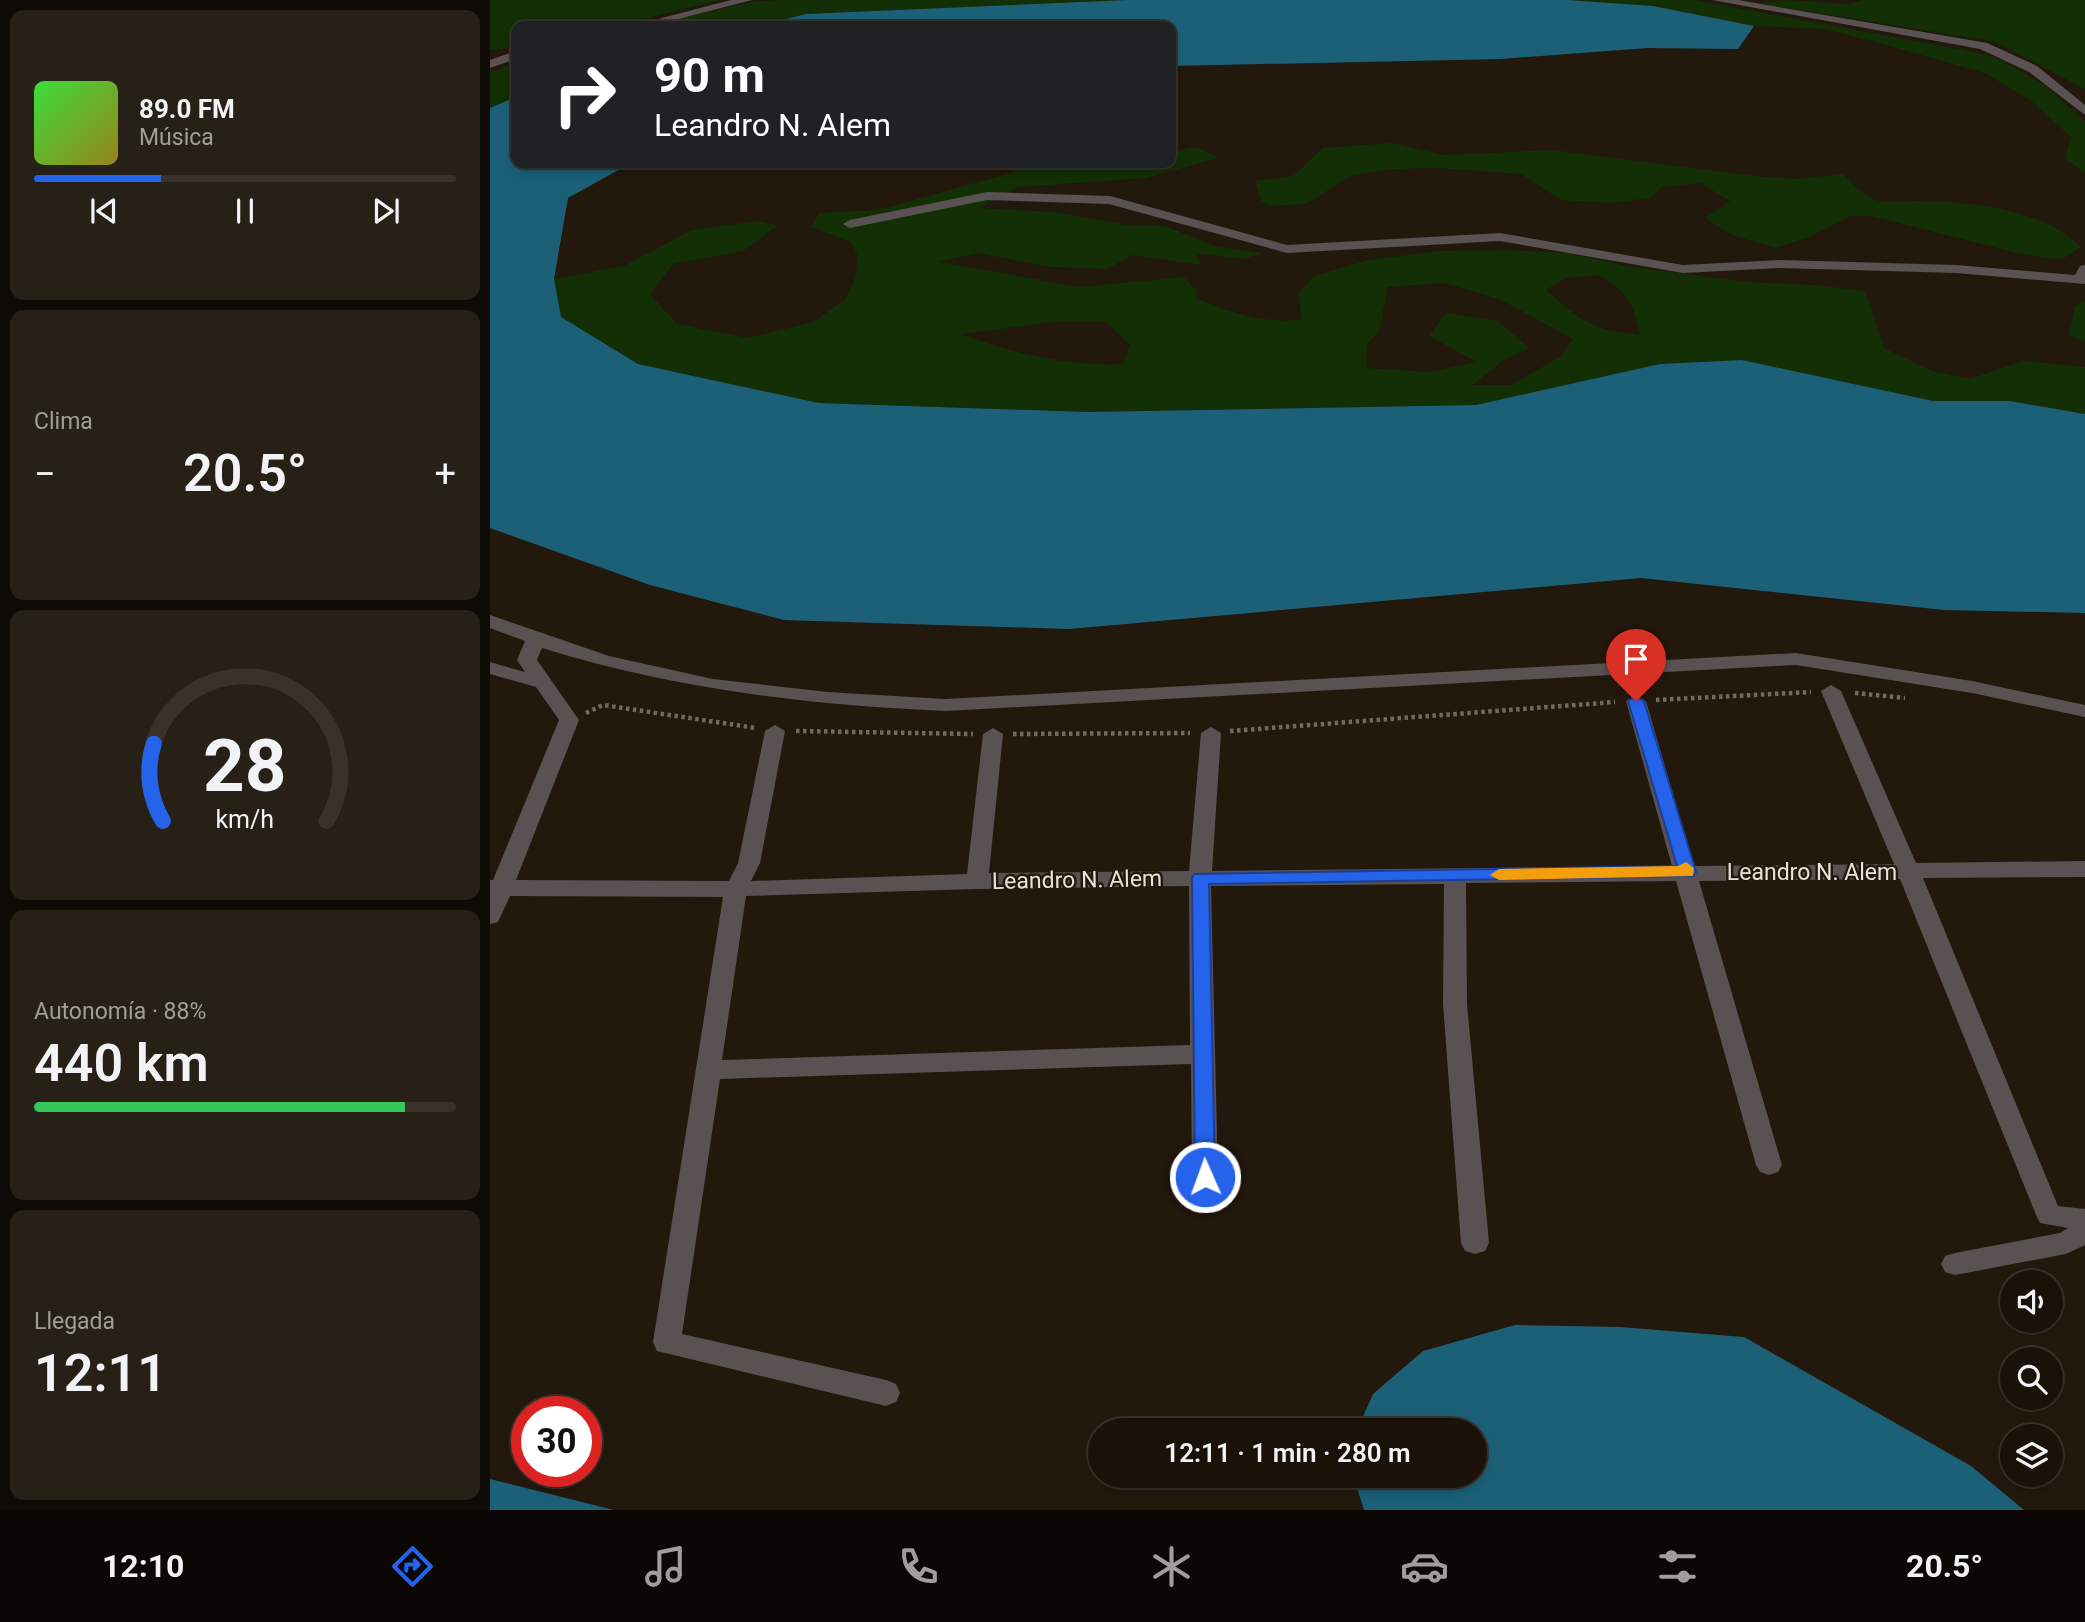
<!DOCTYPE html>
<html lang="es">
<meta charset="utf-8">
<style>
:root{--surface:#1a1209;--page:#272017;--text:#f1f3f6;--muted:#9f9e9c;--line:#38322a;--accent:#2563eb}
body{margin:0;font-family:Roboto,sans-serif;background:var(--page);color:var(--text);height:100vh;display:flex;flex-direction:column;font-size:26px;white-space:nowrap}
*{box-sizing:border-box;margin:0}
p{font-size:23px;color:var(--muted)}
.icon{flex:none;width:38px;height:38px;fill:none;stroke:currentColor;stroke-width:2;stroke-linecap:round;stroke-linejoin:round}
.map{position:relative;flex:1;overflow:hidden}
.details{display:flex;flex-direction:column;gap:10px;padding:10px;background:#0e0a05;width:490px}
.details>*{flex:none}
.top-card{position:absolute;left:21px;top:21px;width:665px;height:147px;border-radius:14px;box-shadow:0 4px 10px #0003,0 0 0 2px var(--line);background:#202124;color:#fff;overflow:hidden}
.controls{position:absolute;left:1510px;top:1270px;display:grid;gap:14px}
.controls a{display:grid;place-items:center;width:63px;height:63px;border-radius:50%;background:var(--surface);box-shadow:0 4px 10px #0003,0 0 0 2px var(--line);font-size:35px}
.speed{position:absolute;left:21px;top:1396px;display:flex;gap:14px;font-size:35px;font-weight:700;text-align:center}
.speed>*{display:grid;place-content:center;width:91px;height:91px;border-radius:50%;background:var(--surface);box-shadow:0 4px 10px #0003,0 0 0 2px var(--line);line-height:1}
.speed .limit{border:10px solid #d22;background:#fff;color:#111}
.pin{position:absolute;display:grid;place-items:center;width:60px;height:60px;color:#fff;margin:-72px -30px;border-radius:50% 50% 50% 0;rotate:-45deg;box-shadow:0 0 7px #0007}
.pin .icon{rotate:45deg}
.me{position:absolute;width:77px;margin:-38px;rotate:358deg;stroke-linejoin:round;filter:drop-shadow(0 0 5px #0008)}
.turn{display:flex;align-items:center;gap:24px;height:147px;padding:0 28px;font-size:32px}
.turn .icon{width:91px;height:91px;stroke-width:2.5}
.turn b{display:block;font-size:49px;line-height:60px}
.big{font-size:52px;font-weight:600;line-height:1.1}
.details .widget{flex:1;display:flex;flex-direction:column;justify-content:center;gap:10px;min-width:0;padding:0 24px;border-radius:14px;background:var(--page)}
.details .dial{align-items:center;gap:0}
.dial svg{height:182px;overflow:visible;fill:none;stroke:var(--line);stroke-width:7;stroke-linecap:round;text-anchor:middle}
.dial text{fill:var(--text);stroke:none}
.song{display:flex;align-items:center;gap:21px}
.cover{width:84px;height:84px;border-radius:10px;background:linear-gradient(135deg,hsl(120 70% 55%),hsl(50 70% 35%))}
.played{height:7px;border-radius:4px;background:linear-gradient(90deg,var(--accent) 30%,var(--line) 30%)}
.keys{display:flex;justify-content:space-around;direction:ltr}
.heat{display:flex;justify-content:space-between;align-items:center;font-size:38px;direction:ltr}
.charge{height:10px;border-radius:5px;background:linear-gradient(90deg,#34c759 88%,var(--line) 0)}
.trip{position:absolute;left:598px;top:1418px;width:399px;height:70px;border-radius:35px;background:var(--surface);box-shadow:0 4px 10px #0003,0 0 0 2px var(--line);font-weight:600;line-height:70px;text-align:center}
.tabs{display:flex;height:112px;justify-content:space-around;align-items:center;background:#0a0704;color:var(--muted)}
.tabs .icon{width:49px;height:49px}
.tabs .selected{color:var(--accent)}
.tabs b{font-size:32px;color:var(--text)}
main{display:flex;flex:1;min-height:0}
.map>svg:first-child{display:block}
</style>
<main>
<section class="details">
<div class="widget">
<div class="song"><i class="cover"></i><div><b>89.0 FM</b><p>Música</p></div></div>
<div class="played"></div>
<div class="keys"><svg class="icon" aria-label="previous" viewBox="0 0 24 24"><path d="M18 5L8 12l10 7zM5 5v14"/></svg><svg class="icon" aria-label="pause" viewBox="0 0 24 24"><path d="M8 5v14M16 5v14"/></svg><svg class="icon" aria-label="next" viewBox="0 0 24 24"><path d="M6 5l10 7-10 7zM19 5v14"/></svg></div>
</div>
<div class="widget"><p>Clima</p>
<div class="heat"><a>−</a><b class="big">20.5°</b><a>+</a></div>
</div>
<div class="widget dial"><svg viewBox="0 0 100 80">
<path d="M14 69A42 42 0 1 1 86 69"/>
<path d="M14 69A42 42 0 0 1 10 35" stroke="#2563eb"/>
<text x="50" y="56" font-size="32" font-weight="700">28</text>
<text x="50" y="72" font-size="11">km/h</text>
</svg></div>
<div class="widget"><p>Autonomía · 88%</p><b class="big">440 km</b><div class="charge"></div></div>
<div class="widget"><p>Llegada</p><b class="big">12:11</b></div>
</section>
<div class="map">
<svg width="1595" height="1510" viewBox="0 0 1595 1510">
<rect width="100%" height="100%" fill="#23180c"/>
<path fill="#132f06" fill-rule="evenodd" d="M0,0H230L124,26H26V47L0,50Z
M288,0H637L316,14L268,26H155L262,2Z
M1078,0H1204L1469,49L1505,57L1553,84L1595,121V173L1575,158L1581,137L1540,100L1495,73L1385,42L1334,29L1264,26L1163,6Z
M1299,0L1358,4L1372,0H1595V89L1505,42L1269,3Z
M26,63V97L0,108V72Z
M901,143L954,155L1063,150L1272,177L1306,179L1352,174C1361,182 1371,193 1381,198C1392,205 1416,201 1429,201C1482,202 1551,208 1591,247L1571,260L1527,253L1381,216H1361L1319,237L1285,248L1242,235L1215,218L1240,201L1210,183L1172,187L1160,198L1119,203L1071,200L1031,174L948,168L903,169L862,175L816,204L780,206L771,201L765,181L803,176L833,148Z
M706,147L729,158L656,178L529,187L489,208L562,212L637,225L675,226L728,247L772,253L754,259L706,253L710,265L643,255L617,269L561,267L488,253L449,262L590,287L694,277L707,291L706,298C740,312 775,325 812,319L808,294L824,276L878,260L949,251L1017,250L1076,253L1142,267L1258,282L1326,285L1375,291L1394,348L1442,371L1480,379L1533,361L1595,367V414L1520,401H1443L1252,360L1170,364L986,405L598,412L329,403L148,364L70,317L64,279L134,266L202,230L267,221L288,225L253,251L183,264L160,294L187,324L258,338L323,322L355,300L366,276L367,254L361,242L321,227L329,213L388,210L539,168L590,163H681V151ZM1106,275C1135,287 1144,304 1150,334C1102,332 1091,320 1056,290L1076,278ZM954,283L1009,299L1083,339L1070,357L1020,385H982L1014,360L1039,348L1008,321L956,313L939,336L987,362L939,372L876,368L877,344L890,330L897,287ZM564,322H616L640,345L633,364C579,367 521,353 471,334Z
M1595,300V342L1579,335L1585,307Z"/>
<path fill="#1c6078" d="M637,0H1078L1163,6L1264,26L1248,49L1157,48L1011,59L681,66V26H268L316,14Z
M26,97V163H141L78,198L64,279L71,317L148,364L329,403L598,412L986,405L1170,364L1252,360L1443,401H1520L1595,414V613L1454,610L1151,578L579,629L294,620L160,585L0,528V108Z
M1025,1325L1130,1327L1254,1337L1481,1466L1534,1510H874L863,1475H985V1430H867L883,1394L933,1351Z
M0,1479L124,1510H0Z"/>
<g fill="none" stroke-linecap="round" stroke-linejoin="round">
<path stroke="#73695f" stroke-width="4.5" stroke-dasharray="3.5 3.5" stroke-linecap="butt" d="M1365,693L1415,698
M1166,700L1321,692
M96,713L113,705L266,728
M306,731L483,734
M740,731L1125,702
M523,734L700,733"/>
<path fill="#5a5152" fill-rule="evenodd" d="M241,0H262L161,26H141Z
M1222,0H1248L1497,43L1547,66L1595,105V115L1539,72L1490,49Z
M26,51V59L0,68V60Z
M497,192L620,196L797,245L1010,233L1193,265L1290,260L1466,265L1585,275L1590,266L1595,265V284L1466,273L1290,268L1193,273L1010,241L797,253L619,204L497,200L360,228L353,224L360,220Z
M0,615L119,656L223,679L337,692L455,699L1306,653L1482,681L1595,705V717L1482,693L1306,665L455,711C317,705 184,689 52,648L47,660L89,720L26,880L239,881L248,863L275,731L285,725L295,731L270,863L261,881L477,874L493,734L503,728L513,734L499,873L699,871L711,733L721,727L731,733L722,871L1182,866L1136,701L1146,695L1156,701L1204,866L1404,864L1331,691L1341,685L1351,691L1426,863L1595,861V877L1433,878L1568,1206L1595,1209V1245L1576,1254L1465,1275L1455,1272L1451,1264L1455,1256L1465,1253L1570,1233L1578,1228L1550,1223L1546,1215L1410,879L1209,881L1292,1165L1288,1172L1279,1175L1270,1172L1266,1165L1186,881L976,883L977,1004L999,1243L995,1251L985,1254L975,1251L971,1243L953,1004L954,884L721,886L728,1177L724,1184L715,1187L706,1184L702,1177L701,1064L230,1079L192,1334L396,1380L406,1384L410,1393L406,1402L396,1406L167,1351L163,1342L233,897L20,896L8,922L0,924V880H3L69,720L46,687L0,674V662L35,672L27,660L35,641L0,628ZM699,886L700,1045L232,1060L256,896L487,889Z"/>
</g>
<path fill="#2563eb" stroke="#184099" stroke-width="2" d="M1146,696L1154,701L1206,872L1203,876L719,884L725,1177L722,1183H708L705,1177L702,878L704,874L1187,866L1138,701Z"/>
<path fill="#f59e0b" d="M1196,862L1204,868L1203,876L1009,880L1000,875L1009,869L1188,866Z"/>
<g text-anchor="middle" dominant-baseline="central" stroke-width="5" stroke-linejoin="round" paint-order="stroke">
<g font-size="23" fill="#e9e1d9" stroke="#23180c">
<text x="1322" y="872">Leandro N. Alem</text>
<text transform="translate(587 880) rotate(-1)">Leandro N. Alem</text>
</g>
</g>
</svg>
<div class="controls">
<a><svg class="icon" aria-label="sound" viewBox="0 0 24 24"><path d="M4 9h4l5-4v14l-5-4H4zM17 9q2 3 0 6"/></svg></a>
<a><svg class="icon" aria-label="search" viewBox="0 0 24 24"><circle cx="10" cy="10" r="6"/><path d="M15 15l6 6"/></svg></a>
<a><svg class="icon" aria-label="layers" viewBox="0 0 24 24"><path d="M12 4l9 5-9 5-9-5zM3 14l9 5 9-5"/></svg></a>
</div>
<div class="speed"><div class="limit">30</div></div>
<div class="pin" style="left:1146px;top:701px;background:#d93025"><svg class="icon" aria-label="arrive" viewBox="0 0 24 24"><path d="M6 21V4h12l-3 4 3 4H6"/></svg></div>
<svg class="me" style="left:715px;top:1177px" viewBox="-20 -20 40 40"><circle r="17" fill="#2563eb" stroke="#fff" stroke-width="3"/><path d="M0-11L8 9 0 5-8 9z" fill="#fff"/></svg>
<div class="trip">12:11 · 1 min · 280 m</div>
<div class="top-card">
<div class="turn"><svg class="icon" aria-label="right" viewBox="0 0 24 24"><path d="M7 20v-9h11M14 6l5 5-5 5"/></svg><div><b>90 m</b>Leandro N. Alem</div></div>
</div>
</div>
</main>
<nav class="tabs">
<b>12:10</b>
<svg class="icon selected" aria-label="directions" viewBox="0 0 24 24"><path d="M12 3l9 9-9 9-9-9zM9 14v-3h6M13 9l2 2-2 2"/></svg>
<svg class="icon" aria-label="music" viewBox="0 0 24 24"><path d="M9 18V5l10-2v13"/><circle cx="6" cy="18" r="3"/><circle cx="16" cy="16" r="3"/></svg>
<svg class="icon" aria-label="phone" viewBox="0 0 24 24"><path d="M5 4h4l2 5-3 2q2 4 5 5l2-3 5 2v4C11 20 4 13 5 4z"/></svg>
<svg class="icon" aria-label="climate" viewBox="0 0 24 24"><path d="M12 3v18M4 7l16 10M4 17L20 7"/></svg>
<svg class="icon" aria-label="car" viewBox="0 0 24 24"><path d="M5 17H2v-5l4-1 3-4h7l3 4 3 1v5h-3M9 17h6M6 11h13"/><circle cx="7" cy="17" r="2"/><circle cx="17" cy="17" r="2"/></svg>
<svg class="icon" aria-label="filters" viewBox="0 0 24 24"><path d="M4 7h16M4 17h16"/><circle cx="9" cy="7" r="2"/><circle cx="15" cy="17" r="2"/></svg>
<b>20.5°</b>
</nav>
